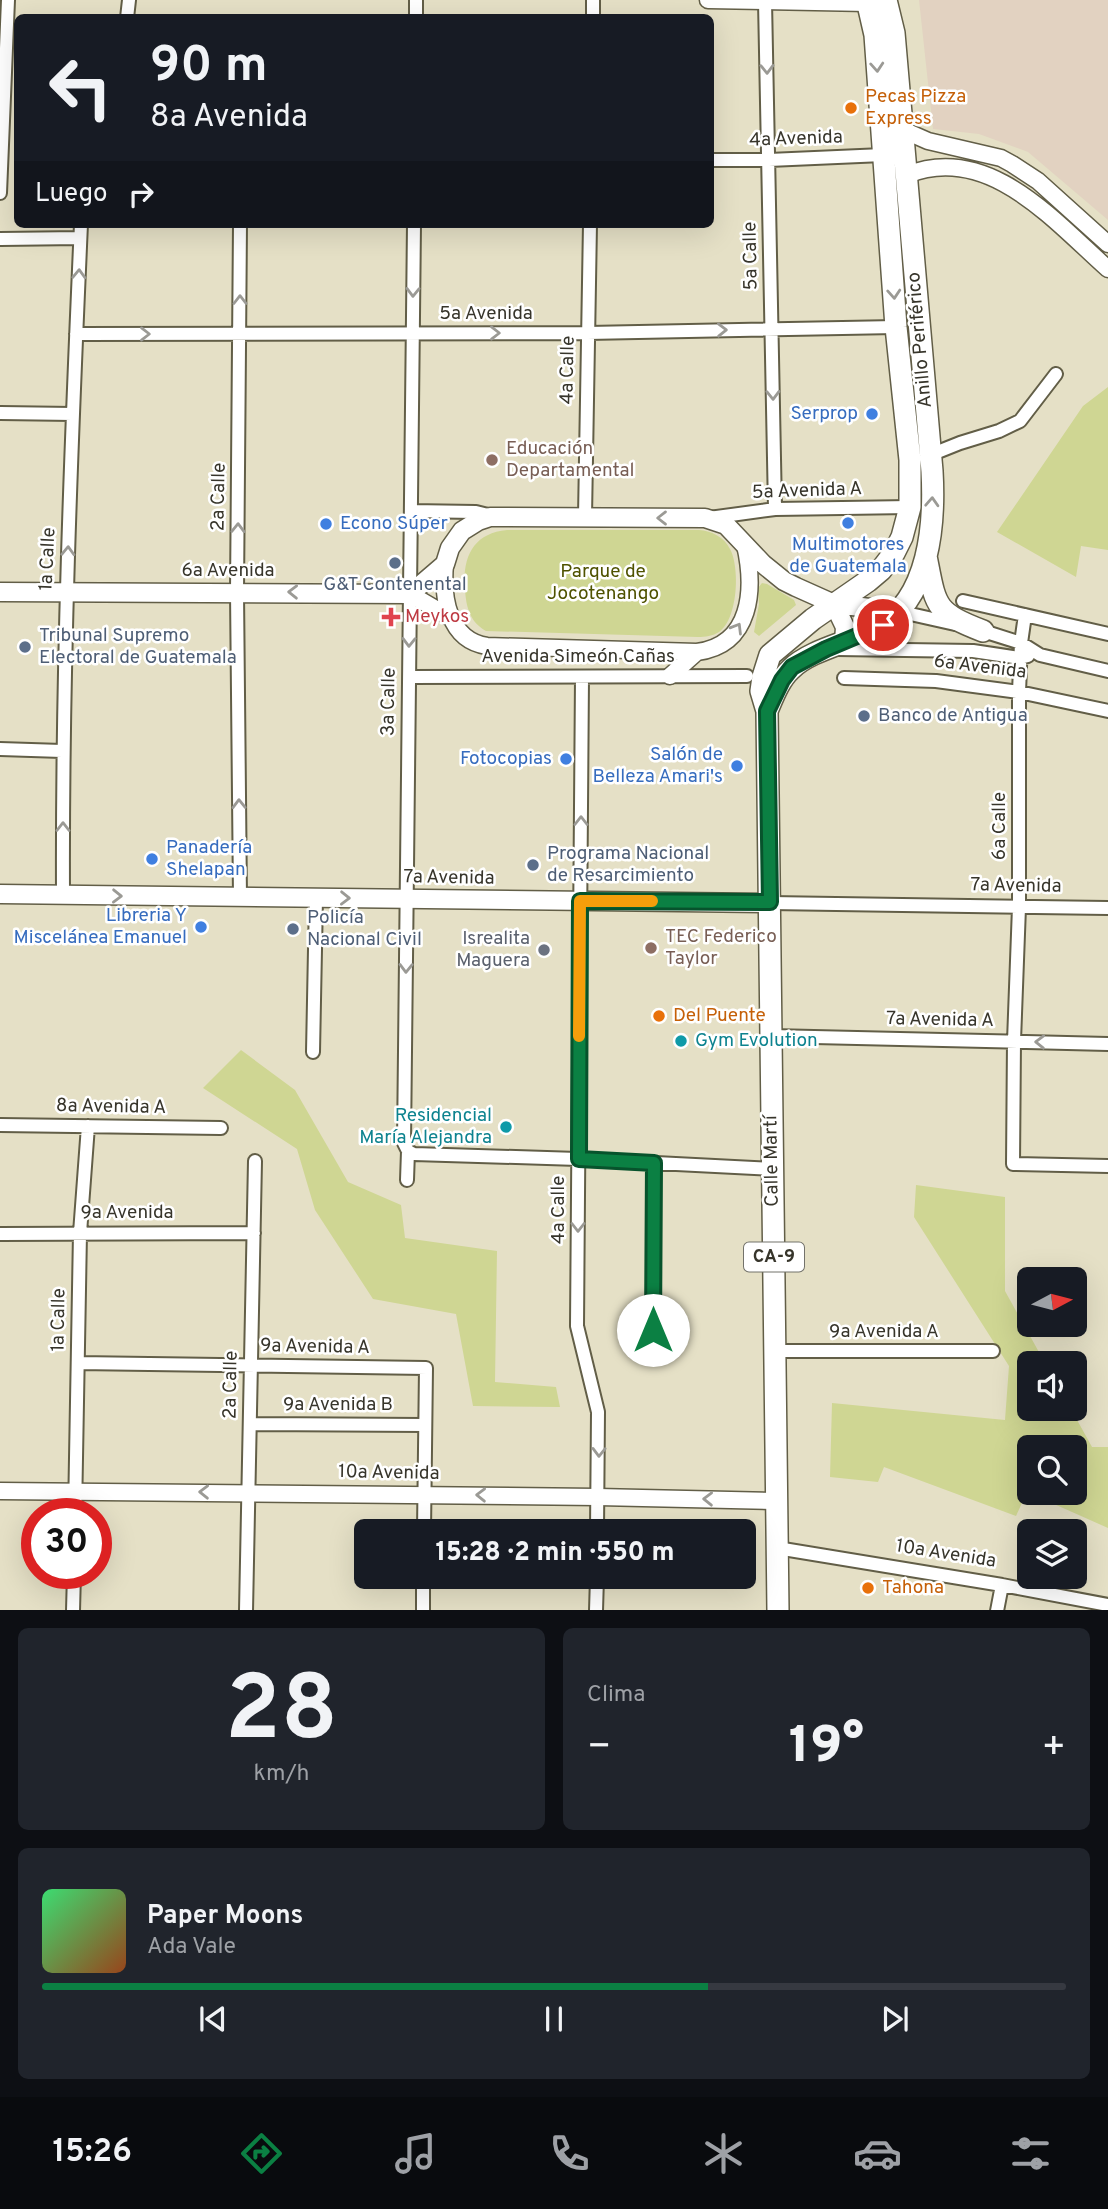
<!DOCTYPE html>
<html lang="es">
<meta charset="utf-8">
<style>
:root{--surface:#171b24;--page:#20242c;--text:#f1f3f6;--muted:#9ea1a6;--line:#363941;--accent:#0b8043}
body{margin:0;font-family:Overpass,sans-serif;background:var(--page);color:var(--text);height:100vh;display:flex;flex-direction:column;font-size:26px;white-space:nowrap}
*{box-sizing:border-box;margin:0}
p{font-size:23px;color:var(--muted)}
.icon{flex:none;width:38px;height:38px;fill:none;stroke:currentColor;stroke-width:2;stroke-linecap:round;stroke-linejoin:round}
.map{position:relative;height:1610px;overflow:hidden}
.drawer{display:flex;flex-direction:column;gap:18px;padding:18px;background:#0d0f14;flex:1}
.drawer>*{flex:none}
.banner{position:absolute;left:14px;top:14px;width:700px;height:214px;border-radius:10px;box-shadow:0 7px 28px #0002;background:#171b24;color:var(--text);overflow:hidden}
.needle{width:46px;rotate:83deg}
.fabs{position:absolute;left:1017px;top:1267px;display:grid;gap:14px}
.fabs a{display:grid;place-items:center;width:70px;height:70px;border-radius:10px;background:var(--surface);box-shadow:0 7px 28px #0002;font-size:35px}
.speed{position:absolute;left:21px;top:1498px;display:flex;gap:14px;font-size:35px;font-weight:700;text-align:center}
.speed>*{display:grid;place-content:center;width:91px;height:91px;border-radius:50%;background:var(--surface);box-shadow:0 7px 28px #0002;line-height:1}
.speed .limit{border:10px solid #d22;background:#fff;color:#111}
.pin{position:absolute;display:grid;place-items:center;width:60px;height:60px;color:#fff;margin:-30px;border:4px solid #fff;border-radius:50%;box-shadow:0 2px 7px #0007}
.me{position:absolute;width:77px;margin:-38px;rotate:0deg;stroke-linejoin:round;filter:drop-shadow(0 0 5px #0008)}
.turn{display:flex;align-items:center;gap:24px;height:147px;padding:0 21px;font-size:32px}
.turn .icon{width:91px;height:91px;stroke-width:2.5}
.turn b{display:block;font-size:49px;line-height:60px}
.then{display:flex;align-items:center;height:66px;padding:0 21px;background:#0003;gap:14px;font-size:26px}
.big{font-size:52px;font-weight:800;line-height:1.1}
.drawer .card{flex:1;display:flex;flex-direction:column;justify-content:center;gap:10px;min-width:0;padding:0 24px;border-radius:10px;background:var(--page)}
.drawer .dial{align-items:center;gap:0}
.dial b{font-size:91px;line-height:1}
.song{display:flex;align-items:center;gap:21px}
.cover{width:84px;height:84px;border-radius:10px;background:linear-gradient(135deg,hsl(140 70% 55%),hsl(20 70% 35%))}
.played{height:7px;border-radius:4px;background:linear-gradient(90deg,var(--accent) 65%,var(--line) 65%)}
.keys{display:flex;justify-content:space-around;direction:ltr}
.heat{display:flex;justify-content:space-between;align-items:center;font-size:38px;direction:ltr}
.drawer .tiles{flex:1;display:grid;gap:18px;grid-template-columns:1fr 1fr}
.card:last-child{grid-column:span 2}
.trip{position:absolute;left:354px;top:1519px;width:402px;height:70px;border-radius:10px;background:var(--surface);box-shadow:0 7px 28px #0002;font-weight:800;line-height:70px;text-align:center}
.menu{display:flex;height:112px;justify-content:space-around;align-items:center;background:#090b0e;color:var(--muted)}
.menu .icon{width:49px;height:49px}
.menu .current{color:var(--accent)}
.menu b{font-size:32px;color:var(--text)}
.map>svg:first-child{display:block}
</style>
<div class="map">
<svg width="1108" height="1611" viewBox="0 0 1108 1611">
<rect width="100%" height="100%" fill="#e5e0c6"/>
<path fill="#e2d2c1" d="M919,0H1108V220L1028,152L979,134L933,129Z"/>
<path fill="#cfd693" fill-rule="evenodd" d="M1108,387V550L1081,546L1076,577L997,532L1083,406Z
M507,530H699C712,531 724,537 730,549C740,567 738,619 719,632C713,636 705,637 698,637L486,631C470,622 466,607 465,589C462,558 473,533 507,530Z
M762,583L767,584L794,600L796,605L759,636L754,632L759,604L758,588Z
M241,1050L295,1090L348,1182L401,1205L405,1238L497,1251L495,1382L556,1387L560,1407L473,1406L456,1314L373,1299L315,1210L297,1149L203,1088Z
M916,1185L1005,1197V1291L1045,1363H1029V1409H1071L1092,1447H1108V1528L1027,1492L1016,1516L884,1467L878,1482L830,1477L832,1403L1005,1420L1009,1366L914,1217ZM1029,1447H1074V1493H1029Z"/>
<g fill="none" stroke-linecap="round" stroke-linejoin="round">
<g stroke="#625e47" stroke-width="16">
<path id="street" d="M765,1L775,509
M127,18L129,0
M416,18V0
M593,18V0
M710,160H769L883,155
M0,193L8,0
M0,239L80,238
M76,334L588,333L896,327
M0,413L73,414
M930,455L960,443L999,431L1020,421L1056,374
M411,511L476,512L492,516
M585,517L590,224
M709,518L775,509L910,507
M963,601L1108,634
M897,611L955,624
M1025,615L1021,643L1019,692V907L1014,1041L1013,1164L1108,1166
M980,630L1021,643L1040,655L1108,671
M837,649L973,651L1020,658L1028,656
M409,677L747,676
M582,677L577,1326L598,1412L597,1531
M844,678L936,681L1019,692L1108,711
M0,749L62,751
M63,895C62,671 71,448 81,224
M240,897L237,592L240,224
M770,903L1108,908
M771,1036L1108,1044
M313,1052L316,898
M0,1125L221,1128
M408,1151L414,1154L578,1159L772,1169
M407,1180L408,1151L404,1143L414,224
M0,1234L254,1233
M653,1330L654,1163
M775,1351H993
M78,1363L426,1368L424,1531
M250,1424L425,1425
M75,1514L80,1233L88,1126
M777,1548L1002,1585L1108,1605
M73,1611L74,1573
M246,1611L255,1161
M423,1611V1577
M596,1611L597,1577
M997,1611L1002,1585"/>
</g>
<g stroke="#625e47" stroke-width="19">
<path id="secondary" d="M708,0L868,3
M903,130L928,141L1001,158L1012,164L1038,181L1108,244
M907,175C988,142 1054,221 1108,269
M445,564C442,597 448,640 487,646L697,652C752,645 755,589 745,545
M410,594L451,618
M670,676L697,652
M0,1491L598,1497L777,1501"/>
</g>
<g stroke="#625e47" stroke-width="21">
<path id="primary" d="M0,592L410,594L445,564L450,548L462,531L478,521L490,517L705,518L726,525L763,564L784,581L796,587L834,604L897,611
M834,604L845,627L844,642
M0,894L770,903"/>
</g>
<g stroke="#625e47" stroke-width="24">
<path id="highway" d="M926,556C936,607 934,612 983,631
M767,711C773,697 779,680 791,669C811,649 853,642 878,627C930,599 935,523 932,471L894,33L886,0
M778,1611L767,711L761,691L763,677L770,655L813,619L868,581L881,570L894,553L902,537L910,507V460L896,327L875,35L867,0"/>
</g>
<use href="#street" stroke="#fff" stroke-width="12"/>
<use href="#secondary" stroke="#fff" stroke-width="16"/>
<use href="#primary" stroke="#fff" stroke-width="18"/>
<use href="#highway" stroke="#fff" stroke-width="21"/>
</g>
<defs><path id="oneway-chevron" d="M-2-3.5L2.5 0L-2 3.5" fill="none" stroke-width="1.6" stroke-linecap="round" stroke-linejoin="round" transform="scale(1.75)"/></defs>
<g stroke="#9b9a95">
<use href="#oneway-chevron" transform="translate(877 67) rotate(86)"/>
<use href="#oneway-chevron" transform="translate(767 69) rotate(89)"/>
<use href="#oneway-chevron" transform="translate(79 274) rotate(-88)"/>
<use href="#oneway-chevron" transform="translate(413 292) rotate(91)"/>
<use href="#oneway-chevron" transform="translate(894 294) rotate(86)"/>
<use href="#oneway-chevron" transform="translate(240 300) rotate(-90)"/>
<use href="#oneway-chevron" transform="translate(722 330) rotate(-1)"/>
<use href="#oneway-chevron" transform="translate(495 333)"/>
<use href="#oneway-chevron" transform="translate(145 334)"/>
<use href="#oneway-chevron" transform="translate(773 395) rotate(89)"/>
<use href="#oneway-chevron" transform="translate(932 502) rotate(-87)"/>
<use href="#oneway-chevron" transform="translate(662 518) rotate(-180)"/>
<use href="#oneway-chevron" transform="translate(238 528) rotate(-89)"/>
<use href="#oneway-chevron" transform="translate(68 551) rotate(-88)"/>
<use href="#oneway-chevron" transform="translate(293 592) rotate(-179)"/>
<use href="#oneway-chevron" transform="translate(737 628) rotate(-59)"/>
<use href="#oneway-chevron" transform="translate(409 642) rotate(91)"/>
<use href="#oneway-chevron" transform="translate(239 804) rotate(-91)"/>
<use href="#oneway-chevron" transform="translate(581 821) rotate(-90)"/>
<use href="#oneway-chevron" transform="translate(63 827) rotate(-90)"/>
<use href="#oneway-chevron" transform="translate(117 896) rotate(1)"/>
<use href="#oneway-chevron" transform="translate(345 898) rotate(1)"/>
<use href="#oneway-chevron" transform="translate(406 968) rotate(91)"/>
<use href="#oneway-chevron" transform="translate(1040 1042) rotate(-179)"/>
<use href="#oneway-chevron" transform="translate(578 1227) rotate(90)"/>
<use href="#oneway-chevron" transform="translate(599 1452) rotate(91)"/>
<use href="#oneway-chevron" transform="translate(204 1492) rotate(-179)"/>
<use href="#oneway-chevron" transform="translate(481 1495) rotate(-179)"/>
<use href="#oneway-chevron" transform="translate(708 1499) rotate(-179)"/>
</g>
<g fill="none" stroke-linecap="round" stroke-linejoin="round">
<g stroke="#07532c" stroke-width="18">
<path id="route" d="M653,1330L654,1163L579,1159L580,901L770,902L767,711L782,680L792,667L826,649L883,625"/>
</g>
<use href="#route" stroke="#0b8043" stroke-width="12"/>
<path stroke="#f59e0b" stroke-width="12" d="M579,1036L580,901H652"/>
</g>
<g fill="#e8710a" stroke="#fff" stroke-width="2.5">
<circle cx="851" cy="108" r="7"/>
<circle cx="659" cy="1016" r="7"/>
<circle cx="868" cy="1588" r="7"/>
</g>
<g fill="#3f7fe0" stroke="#fff" stroke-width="2.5">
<circle cx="872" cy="414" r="7"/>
<circle cx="848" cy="523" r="7"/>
<circle cx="326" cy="524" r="7"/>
<circle cx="566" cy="759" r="7"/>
<circle cx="737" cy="766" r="7"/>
<circle cx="152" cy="859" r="7"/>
<circle cx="201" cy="927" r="7"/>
</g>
<g fill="#8d6e63" stroke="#fff" stroke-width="2.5">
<circle cx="492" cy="460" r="7"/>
<circle cx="651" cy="948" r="7"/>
</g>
<g fill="#5c6f8a" stroke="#fff" stroke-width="2.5">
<circle cx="395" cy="563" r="7"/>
<circle cx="25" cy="647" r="7"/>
<circle cx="864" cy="716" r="7"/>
<circle cx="533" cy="865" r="7"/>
<circle cx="293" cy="929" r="7"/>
</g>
<path fill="#e0444e" stroke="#fff" stroke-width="2.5" d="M387.5 606.5h7v7h7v7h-7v7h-7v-7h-7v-7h7z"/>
<circle fill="#6b7280" stroke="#fff" stroke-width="2.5" cx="544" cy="950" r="7"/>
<g fill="#0f9aa8" stroke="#fff" stroke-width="2.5">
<circle cx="681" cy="1041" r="7"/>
<circle cx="506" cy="1127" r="7"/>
</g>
<g text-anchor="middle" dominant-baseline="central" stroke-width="5" stroke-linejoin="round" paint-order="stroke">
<rect fill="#fff" stroke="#73726b" stroke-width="2" x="744" y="1242.5" width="60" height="29" rx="5"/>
<g font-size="18" font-weight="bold" fill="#37352b">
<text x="774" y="1257">CA-9</text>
</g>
<g font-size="19" fill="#c56008" stroke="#fff" text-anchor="start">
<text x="865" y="97">Pecas Pizza<tspan x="865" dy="22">Express</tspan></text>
<text x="673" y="1016">Del Puente</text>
<text x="882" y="1588">Tahona</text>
</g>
<g font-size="19" fill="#37352b" stroke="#fff">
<text transform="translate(796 139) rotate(-2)">4a Avenida</text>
<text transform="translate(751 256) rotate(-91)">5a Calle</text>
<text x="486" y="314">5a Avenida</text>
<text transform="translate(920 340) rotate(-95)">Anillo Periférico</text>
<text transform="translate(568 370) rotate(-89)">4a Calle</text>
<text transform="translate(807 491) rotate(-2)">5a Avenida A</text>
<text transform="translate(219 497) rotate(-89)">2a Calle</text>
<text transform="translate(48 559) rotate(-87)">1a Calle</text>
<text x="228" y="571">6a Avenida</text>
<text x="578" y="657">Avenida Simeón Cañas</text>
<text transform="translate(980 667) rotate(7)">6a Avenida</text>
<text transform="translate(389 702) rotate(-89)">3a Calle</text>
<text transform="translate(1000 826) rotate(-90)">6a Calle</text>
<text transform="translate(449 878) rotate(1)">7a Avenida</text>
<text transform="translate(1016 886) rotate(1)">7a Avenida</text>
<text transform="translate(940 1020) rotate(1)">7a Avenida A</text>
<text transform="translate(111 1107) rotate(1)">8a Avenida A</text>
<text transform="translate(772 1161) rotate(-91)">Calle Martí</text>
<text transform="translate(559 1210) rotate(-90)">4a Calle</text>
<text x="127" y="1213">9a Avenida</text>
<text transform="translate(59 1320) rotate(-89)">1a Calle</text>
<text x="884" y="1332">9a Avenida A</text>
<text transform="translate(315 1347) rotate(1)">9a Avenida A</text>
<text transform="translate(231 1385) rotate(-89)">2a Calle</text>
<text x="338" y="1405">9a Avenida B</text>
<text transform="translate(389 1473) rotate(1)">10a Avenida</text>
<text transform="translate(946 1554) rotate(9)">10a Avenida</text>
</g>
<g font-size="19" fill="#366cbe" stroke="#fff" text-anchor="end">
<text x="858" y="414">Serprop</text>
<text x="340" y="524" text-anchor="start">Econo Súper</text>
<text x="848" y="545" text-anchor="middle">Multimotores<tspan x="848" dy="22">de Guatemala</tspan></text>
<text x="723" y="755">Salón de<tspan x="723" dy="22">Belleza Amari's</tspan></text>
<text x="552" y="759">Fotocopias</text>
<text x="166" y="848" text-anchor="start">Panadería<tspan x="166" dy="22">Shelapan</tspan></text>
<text x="187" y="916">Libreria Y<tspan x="187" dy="22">Miscelánea Emanuel</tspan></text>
</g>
<g font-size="19" fill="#785e54" stroke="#fff" text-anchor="start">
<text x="506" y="449">Educación<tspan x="506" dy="22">Departamental</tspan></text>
<text x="665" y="937">TEC Federico<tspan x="665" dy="22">Taylor</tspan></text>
</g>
<g font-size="19" fill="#4f5200" stroke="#fff">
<text x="603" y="572">Parque de<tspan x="603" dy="22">Jocotenango</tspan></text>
</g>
<g font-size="19" fill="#4e5e75" stroke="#fff" text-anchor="start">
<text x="395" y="585" text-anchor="middle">G&amp;T Contenental</text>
<text x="39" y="636">Tribunal Supremo<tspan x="39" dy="22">Electoral de Guatemala</tspan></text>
<text x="878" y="716">Banco de Antigua</text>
<text x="547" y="854">Programa Nacional<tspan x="547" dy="22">de Resarcimiento</tspan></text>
<text x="307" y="918">Policía<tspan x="307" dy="22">Nacional Civil</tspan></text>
</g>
<g font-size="19" fill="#be3a42" stroke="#fff" text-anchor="start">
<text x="405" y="617">Meykos</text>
</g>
<g font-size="19" fill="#5b616d" stroke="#fff" text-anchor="end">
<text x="530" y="939">Isrealita<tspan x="530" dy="22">Maguera</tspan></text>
</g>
<g font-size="19" fill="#0d838f" stroke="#fff" text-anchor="start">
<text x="695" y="1041">Gym Evolution</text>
<text x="492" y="1116" text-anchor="end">Residencial<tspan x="492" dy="22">María Alejandra</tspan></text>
</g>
</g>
</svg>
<div class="fabs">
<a><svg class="needle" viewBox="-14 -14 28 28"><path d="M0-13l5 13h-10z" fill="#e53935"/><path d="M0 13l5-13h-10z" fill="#9ea1a6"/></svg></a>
<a><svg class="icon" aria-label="sound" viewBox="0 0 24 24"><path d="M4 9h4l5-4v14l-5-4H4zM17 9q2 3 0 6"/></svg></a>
<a><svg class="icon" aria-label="search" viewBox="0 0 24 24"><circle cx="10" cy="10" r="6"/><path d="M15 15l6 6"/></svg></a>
<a><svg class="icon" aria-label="layers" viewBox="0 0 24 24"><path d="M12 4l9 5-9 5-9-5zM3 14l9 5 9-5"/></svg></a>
</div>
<div class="speed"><div class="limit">30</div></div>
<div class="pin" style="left:883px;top:625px;background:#d93025"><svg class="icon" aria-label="arrive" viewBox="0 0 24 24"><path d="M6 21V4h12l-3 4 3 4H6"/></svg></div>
<svg class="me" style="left:653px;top:1330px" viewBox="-20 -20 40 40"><circle r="19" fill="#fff"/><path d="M0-13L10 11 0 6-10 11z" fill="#0b8043"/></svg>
<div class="trip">15:28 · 2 min · 550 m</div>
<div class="banner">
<div class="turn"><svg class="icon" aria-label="left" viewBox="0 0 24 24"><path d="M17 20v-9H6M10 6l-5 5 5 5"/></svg><div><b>90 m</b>8a Avenida</div></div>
<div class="then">Luego<svg class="icon" aria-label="right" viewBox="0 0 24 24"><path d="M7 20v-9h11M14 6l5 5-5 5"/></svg></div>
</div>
</div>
<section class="drawer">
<div class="tiles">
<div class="card dial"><b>28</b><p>km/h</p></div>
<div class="card"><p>Clima</p>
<div class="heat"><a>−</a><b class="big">19°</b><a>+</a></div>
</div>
<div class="card">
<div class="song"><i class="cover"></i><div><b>Paper Moons</b><p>Ada Vale</p></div></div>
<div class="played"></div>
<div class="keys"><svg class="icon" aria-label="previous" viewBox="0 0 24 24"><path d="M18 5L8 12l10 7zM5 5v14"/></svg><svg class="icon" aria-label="pause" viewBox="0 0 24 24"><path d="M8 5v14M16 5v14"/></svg><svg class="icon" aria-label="next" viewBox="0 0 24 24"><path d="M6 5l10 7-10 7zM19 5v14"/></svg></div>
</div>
</div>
</section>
<nav class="menu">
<b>15:26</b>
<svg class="icon current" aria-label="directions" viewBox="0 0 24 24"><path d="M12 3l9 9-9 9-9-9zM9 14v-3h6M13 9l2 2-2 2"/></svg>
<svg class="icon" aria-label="music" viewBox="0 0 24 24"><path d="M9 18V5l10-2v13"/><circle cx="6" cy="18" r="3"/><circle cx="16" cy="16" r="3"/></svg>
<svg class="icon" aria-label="phone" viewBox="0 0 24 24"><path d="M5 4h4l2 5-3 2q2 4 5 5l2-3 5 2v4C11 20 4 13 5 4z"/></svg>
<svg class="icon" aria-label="climate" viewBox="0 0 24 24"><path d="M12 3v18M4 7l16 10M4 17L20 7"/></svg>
<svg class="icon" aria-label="car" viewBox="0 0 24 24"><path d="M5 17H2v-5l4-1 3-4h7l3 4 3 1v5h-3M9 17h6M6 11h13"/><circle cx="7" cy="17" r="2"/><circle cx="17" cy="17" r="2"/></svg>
<svg class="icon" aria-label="filters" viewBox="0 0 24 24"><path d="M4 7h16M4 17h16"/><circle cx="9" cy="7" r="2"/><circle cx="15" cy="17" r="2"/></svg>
</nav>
